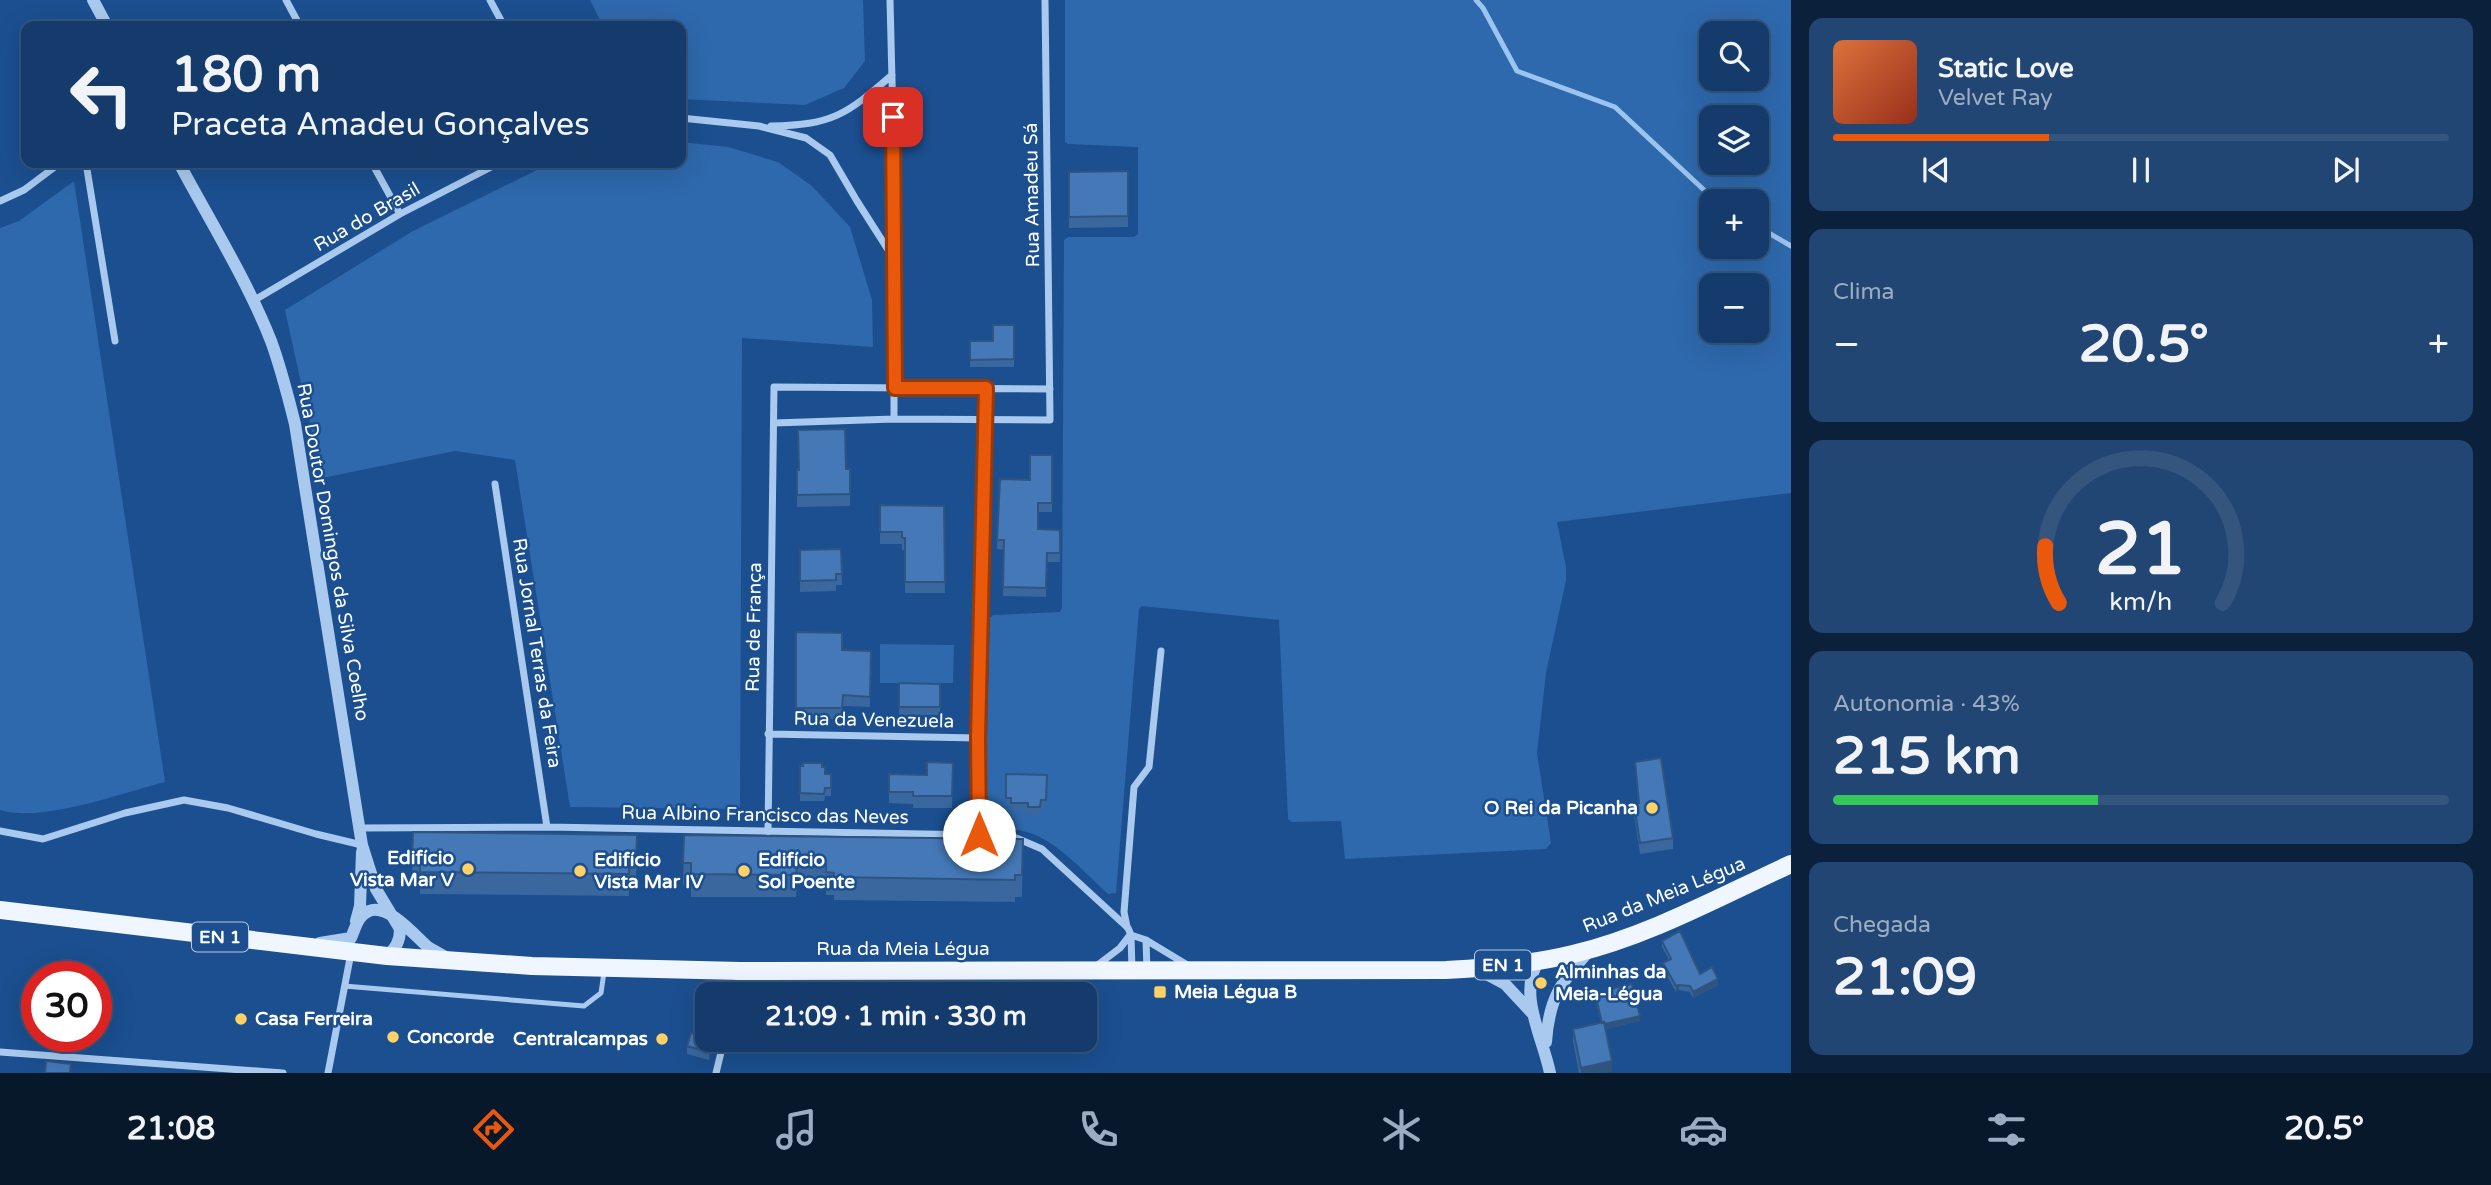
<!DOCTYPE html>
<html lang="pt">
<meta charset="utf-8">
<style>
:root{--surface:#143b6b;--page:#214673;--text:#f1f3f6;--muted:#9dadc1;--line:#33557e;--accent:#ea580c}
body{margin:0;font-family:"Varela Round",sans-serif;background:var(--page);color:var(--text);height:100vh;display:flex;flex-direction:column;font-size:26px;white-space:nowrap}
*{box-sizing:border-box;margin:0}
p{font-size:23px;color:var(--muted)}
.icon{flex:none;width:38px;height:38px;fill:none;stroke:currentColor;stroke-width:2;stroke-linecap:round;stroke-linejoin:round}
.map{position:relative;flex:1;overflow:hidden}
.side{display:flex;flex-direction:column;gap:18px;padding:18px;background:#0b203b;width:700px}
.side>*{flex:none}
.banner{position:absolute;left:21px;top:21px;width:665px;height:147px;border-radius:14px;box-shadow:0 7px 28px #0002,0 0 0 2px var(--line);background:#143b6b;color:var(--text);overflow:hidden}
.tools{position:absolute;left:1699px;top:21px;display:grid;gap:14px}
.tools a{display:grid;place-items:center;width:70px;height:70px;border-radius:14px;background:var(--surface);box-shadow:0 7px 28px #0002,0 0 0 2px var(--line);font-size:35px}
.speed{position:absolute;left:21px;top:961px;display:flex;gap:14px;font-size:35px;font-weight:700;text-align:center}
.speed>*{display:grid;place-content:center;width:91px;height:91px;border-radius:50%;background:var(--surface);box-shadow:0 7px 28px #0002,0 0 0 2px var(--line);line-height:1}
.speed .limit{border:10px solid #d22;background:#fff;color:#111}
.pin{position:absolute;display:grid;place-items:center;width:60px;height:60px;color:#fff;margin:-30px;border-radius:14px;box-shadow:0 4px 10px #0006}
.me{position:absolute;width:77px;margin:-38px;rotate:0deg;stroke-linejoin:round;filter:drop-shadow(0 0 5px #0008)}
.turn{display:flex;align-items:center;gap:24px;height:147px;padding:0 35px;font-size:32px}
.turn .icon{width:91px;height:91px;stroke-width:2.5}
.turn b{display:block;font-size:49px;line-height:60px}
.big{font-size:52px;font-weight:800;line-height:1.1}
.side .tile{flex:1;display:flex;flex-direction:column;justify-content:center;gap:10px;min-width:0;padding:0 24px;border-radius:14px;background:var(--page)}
.side .dial{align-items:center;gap:0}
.dial svg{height:182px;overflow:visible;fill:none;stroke:var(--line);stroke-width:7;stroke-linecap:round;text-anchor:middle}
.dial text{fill:var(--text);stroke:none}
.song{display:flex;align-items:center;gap:21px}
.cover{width:84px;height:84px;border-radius:10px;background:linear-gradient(135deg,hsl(20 70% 55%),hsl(10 70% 35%))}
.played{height:7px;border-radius:4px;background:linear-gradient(90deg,var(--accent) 35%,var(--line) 35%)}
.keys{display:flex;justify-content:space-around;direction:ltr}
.heat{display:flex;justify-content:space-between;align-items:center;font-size:38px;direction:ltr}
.charge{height:10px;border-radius:5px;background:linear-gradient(90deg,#34c759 43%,var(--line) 0)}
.trip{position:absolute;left:695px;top:982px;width:402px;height:70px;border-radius:14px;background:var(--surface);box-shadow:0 7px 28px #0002,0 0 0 2px var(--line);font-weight:800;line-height:70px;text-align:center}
.menu{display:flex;height:112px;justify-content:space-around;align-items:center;background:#08182b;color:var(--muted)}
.menu .icon{width:49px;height:49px}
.menu .active{color:var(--accent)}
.menu b{font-size:32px;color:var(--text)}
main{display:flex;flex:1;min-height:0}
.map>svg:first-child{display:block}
</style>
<main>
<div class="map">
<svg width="1791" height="1073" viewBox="0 0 1791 1073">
<rect width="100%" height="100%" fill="#1b4f8f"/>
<path fill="#2e69ad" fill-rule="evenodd" d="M590,0H863L865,61L844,88L805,105L681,99V26H603Z
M1065,0H1791V493L1557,522L1566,567V580L1546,673L1537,753L1551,843L1546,849L1345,859L1341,821L1292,822L1288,819L1279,620L1142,606L1139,609L1116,893L1108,894C1086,874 1058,842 1030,833C1016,828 993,831 985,817L990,618L993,615L1060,612L1062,608L1064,240L1068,237H1134L1138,234V147L1068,144L1065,142ZM1712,33H1757V79H1712ZM1712,117H1757V163H1712ZM1712,201H1757V247H1712ZM1712,285H1757V331H1712Z
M681,142L728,147L778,162L812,186L850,227L872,300L873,347L742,338L740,809L570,807L515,460L455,451L322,478L285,310L413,231L551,163H681Z
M74,181L165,782C121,793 43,823 0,810V228L19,221Z
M880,644L954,645L953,683H880Z"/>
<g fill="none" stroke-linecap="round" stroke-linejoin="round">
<path stroke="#9cc4f0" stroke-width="5" d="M1476,0L1483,8L1517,71L1615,107L1704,190
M1757,226L1791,246"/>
<path stroke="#a9c9ee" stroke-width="5" d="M344,986L584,1006L601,993L604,972"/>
<path stroke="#a9c9ee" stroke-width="7" d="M286,0L300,26
M490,0L504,26
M890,0L894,160V419
M681,118L759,126L806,138L830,155L857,201L894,259
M771,126C832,125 846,115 892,75
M86,163L115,341
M372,163L400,214
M0,201L24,190L60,163
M253,301L400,214L499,163
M774,423L894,419L1050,420L1045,0
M495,484L547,827
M768,734L978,738
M361,828L547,827L979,835L1014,837L1042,849L1128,928L1131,935L1132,970
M0,831L43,839L125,813L184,800L228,808L316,834L362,845
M768,832L774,387L1050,389
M979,835L978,738L986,388
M1127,927L1124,912L1134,787L1149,767L1161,651
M1131,935L1146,940L1189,966
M1146,940L1147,970
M1095,967L1120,948L1130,935
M735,994L741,972
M0,1052L283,1073
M328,1073L351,953
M716,1073L724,1040"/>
<path stroke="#a9c9ee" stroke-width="12" d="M93,0L107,26
M179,163C209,219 248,282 271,341C281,368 288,396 295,424L362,845L376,889L400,929C400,941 396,948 387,956
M356,921L360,906L362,852
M320,943L351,938C355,929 358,915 369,911C388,903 415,936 428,947C434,951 441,954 447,958
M1540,959C1516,992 1543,1037 1550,1073
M1479,970L1505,984L1532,1013
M1546,1042C1549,998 1561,982 1589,951"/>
<path stroke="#f0f6ff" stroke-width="18" d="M0,910L387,956L532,966L741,971L1446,970C1488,968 1532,964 1573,954C1649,936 1721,896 1791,864"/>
</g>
<path fill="#3a679d" d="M1128,171V227L1069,228V172Z
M1014,325V367H970V341H993Z
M1052,455V512H1038V529L1060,530V562H1047L1046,597L1003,596L1004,550L997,549L1000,479L1030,480Z
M850,469V506L797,507V470Z
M880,505L944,506L945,593H905V550H902V544H880Z
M841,549L842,585H836V591L800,592V550Z
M796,632L842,650L871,651L870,707L843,706L842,719H796Z
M899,683L940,684V715H899Z
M1635,762L1673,838V849L1640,854L1634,815V804L1638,803Z
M953,763L952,808H913V804L889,803V774L927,775Z
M800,766L822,767L825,774H831V796H825L824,801H800Z
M1006,774L1047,775L1046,808H1041L1040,815H1028V811H1011V806L1006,805Z
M413,832L637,835L636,884H629V896L420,894V882H412Z
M684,835L1023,839L1022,897H1015V902L834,900V895H826V885H797L796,897H691V885H683Z
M1662,941L1700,974L1718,985L1693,998L1690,992L1679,990L1676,992L1663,969V963L1669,960L1662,947Z
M1595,993L1640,1021L1606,1029L1612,1072L1579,1073L1573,1041V1029L1601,1023L1595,998Z
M687,1046L712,1047L709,1060L687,1054Z"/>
<path fill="#305480" d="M1718,979V985L1693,998V992Z
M1679,985V990L1676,992V986Z
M1640,1016V1021L1602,1030V1025Z
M712,1040V1047L709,1060V1052Z
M1612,1061V1072L1581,1073V1068Z"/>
<path fill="#4478b7" stroke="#305480" stroke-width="2" d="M1128,171V216L1069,217V172Z
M993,325H1014V359L970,360V341H993Z
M845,429L846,469H850V494L797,495V470H799L798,430Z
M1030,455H1052V503H1038V529L1060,530V553H1047L1046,588L1003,587L1004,540H997L1000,479L1030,480Z
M880,505L944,506L945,582H905V538H902V532H880Z
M841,549L842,574H836V580L800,581V550Z
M796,632L842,633V650L871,651L870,697L843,695L842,708H796Z
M899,683L940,684V707H899Z
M1661,758L1673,838L1640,843L1634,804L1639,803L1635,762Z
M927,762L953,763L952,796H913V792H889V774L927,775Z
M803,763H822V767H825V774H831V788H825L824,794L800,793V766H803Z
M1006,774L1047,775L1046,800H1041L1040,807H1028V803H1011V798H1006Z
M413,832L637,835L636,862H629V874L420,872V860H412Z
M684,835L1023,839L1022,875H1015V880L834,877V873L826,872V863H797L796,875L691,874V863H683Z
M1680,931L1700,974L1712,967L1718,979L1693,992L1690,986L1679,985L1676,986L1663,963L1671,959L1662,941Z
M1632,984L1640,1016L1605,1024L1604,1022L1602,1023L1595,993Z
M1604,1022L1612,1061L1581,1068L1573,1029Z
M691,1033L707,1037V1040H712L709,1052L687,1046Z
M46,1061L71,1064L70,1073H45Z"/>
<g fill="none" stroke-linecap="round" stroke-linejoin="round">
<g stroke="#983908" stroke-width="18">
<path id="route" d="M893,117L895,388H986L978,738L979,835"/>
</g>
<use href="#route" stroke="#ea580c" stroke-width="12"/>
</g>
<g fill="#ffd166" stroke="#1b4f8f" stroke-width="2.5">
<circle cx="1652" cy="808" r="7"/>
<circle cx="468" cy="869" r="7"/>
<circle cx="580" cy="871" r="7"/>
<circle cx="744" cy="871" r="7"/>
<circle cx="1541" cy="983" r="7"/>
<rect x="1153" y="985" width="14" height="14" rx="3.5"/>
<circle cx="241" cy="1019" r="7"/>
<circle cx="393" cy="1037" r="7"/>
<circle cx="662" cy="1039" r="7"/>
</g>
<g text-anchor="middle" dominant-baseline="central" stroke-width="5" stroke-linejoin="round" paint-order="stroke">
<g fill="#1b4f8f" stroke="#bbcadd" stroke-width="2">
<rect x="192" y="922.5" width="56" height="29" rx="5"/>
<rect x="1475" y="950.5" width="56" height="29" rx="5"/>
</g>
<g font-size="18" font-weight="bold" fill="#fff">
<text x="220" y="937">EN 1</text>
<text x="1503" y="965">EN 1</text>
</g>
<g font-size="19" fill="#fff" stroke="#1b4f8f">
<text transform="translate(1032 195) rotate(-91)">Rua Amadeu Sá</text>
<text transform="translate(367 217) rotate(-30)">Rua do Brasil</text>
<text transform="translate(333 552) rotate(80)">Rua Doutor Domingos da Silva Coelho</text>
<text transform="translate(754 627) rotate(-89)">Rua de França</text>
<text transform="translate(537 653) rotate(81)">Rua Jornal Terras da Feira</text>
<text transform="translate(874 720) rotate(1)">Rua da Venezuela</text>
<text transform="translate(765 815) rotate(1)">Rua Albino Francisco das Neves</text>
<text transform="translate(1664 895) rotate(-22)">Rua da Meia Légua</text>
<text x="903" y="949">Rua da Meia Légua</text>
</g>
<g font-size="19" font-weight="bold" fill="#fff" stroke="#1b4f8f" text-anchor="start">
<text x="1638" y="808" text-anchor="end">O Rei da Picanha</text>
<text x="454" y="858" text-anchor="end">Edifício<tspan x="454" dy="22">Vista Mar V</tspan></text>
<text x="594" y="860">Edifício<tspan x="594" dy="22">Vista Mar IV</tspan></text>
<text x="758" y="860">Edifício<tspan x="758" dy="22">Sol Poente</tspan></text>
<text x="1555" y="972">Alminhas da<tspan x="1555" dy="22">Meia-Légua</tspan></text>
<text x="1174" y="992">Meia Légua B</text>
<text x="255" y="1019">Casa Ferreira</text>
<text x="407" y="1037">Concorde</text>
<text x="648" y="1039" text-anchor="end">Centralcampas</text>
</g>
</g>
</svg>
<div class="tools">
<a><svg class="icon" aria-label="search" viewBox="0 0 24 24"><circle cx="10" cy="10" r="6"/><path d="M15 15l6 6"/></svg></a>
<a><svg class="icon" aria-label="layers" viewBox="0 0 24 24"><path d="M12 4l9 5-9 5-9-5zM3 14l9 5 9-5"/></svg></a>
<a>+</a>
<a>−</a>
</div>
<div class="speed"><div class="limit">30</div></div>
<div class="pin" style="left:893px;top:117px;background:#d93025"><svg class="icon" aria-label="arrive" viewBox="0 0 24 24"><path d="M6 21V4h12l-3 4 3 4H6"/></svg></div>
<svg class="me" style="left:979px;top:835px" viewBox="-20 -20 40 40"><circle r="19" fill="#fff"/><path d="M0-13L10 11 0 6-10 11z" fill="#ea580c"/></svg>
<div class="trip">21:09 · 1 min · 330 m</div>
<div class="banner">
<div class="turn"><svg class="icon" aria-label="left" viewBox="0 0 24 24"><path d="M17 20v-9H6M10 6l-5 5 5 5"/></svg><div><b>180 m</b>Praceta Amadeu Gonçalves</div></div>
</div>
</div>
<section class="side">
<div class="tile">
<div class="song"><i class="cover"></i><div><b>Static Love</b><p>Velvet Ray</p></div></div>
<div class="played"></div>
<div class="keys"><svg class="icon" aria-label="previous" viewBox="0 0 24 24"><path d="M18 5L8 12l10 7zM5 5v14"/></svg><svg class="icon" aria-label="pause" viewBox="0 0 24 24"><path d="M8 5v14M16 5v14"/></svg><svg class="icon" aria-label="next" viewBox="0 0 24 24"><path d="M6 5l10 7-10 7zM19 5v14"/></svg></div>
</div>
<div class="tile"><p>Clima</p>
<div class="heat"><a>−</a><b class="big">20.5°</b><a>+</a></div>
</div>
<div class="tile dial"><svg viewBox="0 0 100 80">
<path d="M14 69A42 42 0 1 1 86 69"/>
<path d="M14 69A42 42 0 0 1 8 44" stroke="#ea580c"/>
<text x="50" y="56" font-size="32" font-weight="700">21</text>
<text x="50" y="72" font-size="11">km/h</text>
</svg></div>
<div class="tile"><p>Autonomia · 43%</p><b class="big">215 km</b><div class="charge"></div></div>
<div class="tile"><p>Chegada</p><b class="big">21:09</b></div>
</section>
</main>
<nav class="menu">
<b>21:08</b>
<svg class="icon active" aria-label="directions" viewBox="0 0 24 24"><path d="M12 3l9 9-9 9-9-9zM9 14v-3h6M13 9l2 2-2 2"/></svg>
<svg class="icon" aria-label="music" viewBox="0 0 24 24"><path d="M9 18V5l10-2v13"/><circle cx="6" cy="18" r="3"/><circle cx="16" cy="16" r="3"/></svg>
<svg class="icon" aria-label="phone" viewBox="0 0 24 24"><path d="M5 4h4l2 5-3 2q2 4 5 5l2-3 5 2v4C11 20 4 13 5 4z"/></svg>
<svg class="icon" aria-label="climate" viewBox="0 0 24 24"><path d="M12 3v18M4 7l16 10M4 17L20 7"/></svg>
<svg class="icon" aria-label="car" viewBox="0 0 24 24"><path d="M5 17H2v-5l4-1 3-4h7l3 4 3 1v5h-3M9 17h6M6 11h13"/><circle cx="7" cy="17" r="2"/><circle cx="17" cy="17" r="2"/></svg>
<svg class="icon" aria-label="filters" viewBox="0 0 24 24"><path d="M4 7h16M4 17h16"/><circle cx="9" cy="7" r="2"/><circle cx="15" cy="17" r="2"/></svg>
<b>20.5°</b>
</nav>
